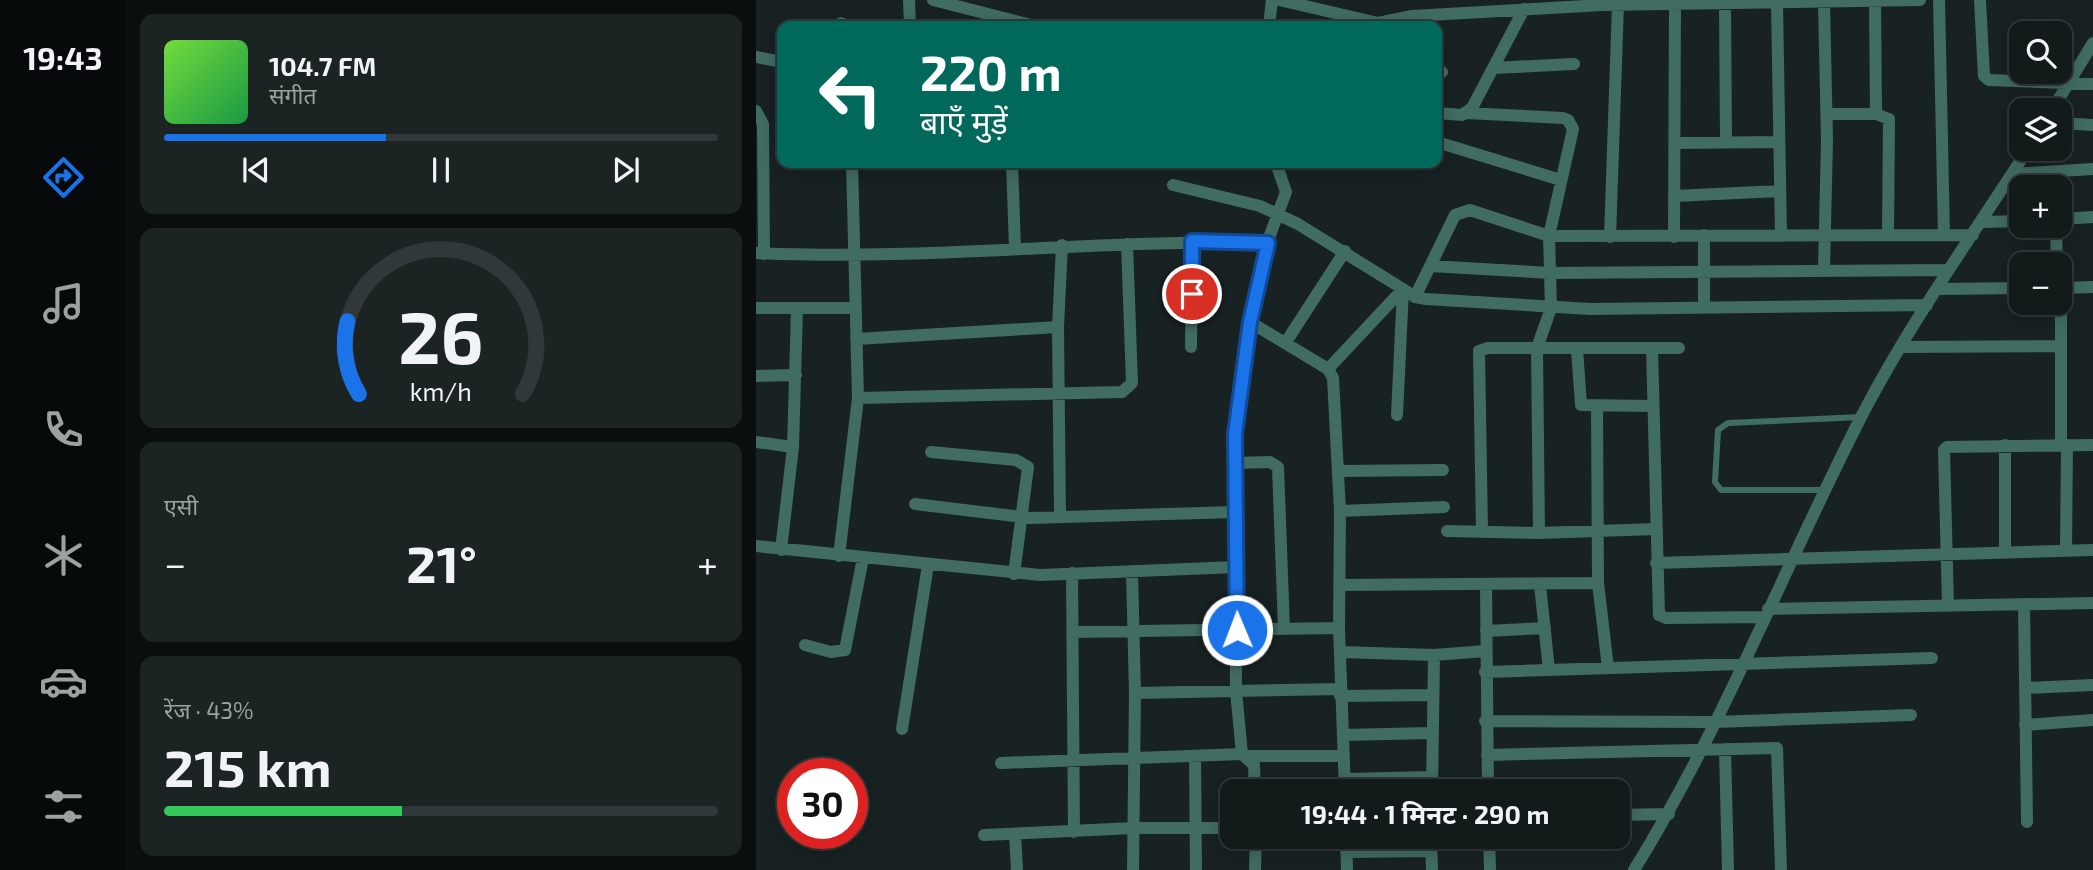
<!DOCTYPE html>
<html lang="hi">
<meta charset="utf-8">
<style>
:root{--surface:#121a1a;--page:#1b2323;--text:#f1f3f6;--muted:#9ca1a2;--line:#313839;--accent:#1a73e8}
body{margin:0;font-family:"Exo 2","Noto Sans Devanagari",sans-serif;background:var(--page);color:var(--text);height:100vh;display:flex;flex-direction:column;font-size:26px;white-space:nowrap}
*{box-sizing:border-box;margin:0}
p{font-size:23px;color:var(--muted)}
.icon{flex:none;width:38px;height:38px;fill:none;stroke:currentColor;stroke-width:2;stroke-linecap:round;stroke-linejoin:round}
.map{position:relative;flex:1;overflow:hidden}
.sheet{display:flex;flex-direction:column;gap:14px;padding:14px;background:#0a0e0e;width:630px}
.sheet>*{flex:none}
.banner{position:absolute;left:21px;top:21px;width:665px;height:147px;border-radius:14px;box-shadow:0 4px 18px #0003,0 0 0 2px var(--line);background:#00695c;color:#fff;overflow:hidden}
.tools{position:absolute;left:1253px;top:21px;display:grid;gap:14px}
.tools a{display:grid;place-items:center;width:63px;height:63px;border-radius:14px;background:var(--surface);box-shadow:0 4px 18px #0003,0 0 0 2px var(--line);font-size:35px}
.speed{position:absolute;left:21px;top:758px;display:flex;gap:14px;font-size:35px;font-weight:700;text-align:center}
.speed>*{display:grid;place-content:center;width:91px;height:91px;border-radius:50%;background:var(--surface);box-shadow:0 4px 18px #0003,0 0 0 2px var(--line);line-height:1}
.speed .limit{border:10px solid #d22;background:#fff;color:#111}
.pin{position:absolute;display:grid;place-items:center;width:60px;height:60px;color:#fff;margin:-30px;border:4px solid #fff;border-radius:50%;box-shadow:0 2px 7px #0007}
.me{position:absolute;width:77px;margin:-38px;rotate:359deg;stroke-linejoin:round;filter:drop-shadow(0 0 5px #0008)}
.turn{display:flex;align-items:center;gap:24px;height:147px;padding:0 28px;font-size:32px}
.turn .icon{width:91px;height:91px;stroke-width:2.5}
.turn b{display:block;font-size:49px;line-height:60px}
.big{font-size:52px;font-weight:700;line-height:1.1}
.sheet .card{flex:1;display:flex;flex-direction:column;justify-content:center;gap:10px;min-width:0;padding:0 24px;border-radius:14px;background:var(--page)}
.sheet .dial{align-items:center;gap:0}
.dial svg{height:182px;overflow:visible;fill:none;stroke:var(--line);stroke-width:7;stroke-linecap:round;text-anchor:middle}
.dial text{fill:var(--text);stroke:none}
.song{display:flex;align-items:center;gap:21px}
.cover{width:84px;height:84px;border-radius:10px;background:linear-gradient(135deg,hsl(100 70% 55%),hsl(140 70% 35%))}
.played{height:7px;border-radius:4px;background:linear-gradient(90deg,var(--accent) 40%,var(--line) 40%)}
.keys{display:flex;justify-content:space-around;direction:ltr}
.heat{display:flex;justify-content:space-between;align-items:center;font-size:38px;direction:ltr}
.charge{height:10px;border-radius:5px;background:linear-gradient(90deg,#34c759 43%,var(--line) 0)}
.trip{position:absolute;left:464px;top:779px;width:410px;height:70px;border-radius:14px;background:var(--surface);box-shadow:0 4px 18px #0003,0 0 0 2px var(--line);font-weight:700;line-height:70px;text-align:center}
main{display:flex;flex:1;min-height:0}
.tabs{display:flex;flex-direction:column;width:126px;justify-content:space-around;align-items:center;background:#070a0a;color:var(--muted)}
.tabs .icon{width:49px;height:49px}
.tabs .on{color:var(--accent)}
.tabs b{font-size:32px;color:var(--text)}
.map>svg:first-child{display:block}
</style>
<main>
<nav class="tabs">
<b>19:43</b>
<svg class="icon on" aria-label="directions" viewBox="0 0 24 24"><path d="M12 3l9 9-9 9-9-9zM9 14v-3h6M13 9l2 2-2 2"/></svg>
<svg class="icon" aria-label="music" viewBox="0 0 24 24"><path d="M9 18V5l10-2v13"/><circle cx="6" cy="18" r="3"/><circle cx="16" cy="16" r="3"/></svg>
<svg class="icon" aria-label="phone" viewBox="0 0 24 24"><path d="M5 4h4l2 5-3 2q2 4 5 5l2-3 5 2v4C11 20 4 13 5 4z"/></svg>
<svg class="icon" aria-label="climate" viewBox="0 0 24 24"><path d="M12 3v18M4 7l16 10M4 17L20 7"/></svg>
<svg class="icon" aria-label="car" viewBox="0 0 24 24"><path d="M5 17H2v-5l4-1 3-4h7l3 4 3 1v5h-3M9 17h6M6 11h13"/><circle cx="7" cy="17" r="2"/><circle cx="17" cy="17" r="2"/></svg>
<svg class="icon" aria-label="filters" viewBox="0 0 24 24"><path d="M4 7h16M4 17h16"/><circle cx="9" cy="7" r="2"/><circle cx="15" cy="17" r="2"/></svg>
</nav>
<section class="sheet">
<div class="card">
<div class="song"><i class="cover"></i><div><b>104.7 FM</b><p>संगीत</p></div></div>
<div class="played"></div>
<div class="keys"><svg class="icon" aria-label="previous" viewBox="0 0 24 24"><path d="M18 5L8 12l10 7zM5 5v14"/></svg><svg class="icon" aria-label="pause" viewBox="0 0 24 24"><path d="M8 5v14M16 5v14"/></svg><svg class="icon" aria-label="next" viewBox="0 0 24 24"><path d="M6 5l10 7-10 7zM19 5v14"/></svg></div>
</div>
<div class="card dial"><svg viewBox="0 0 100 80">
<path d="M14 69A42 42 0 1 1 86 69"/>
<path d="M14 69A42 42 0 0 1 9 37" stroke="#1a73e8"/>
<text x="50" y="56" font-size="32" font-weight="700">26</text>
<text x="50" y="72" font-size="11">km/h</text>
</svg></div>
<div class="card"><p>एसी</p>
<div class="heat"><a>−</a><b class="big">21°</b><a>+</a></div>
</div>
<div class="card"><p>रेंज · 43%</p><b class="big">215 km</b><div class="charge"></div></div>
</section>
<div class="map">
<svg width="1337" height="870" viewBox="0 0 1337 870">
<rect width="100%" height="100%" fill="#182223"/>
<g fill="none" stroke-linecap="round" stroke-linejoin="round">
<path stroke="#416c61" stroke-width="6" d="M1069,490H965L959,482L962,430L972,423L1105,417"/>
<path stroke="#416c61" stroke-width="12" d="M153,0L154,26
M177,0L279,26
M523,0L622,23L656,16L846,5L1164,0
M1183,0L1188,235
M1224,0L1228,76L1233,80L1337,84
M1119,1L1120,114
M969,3L970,142
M1021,4L1025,236
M85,23L93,26
M513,26L516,0
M0,57L26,62
M737,68L818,64
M681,71L686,72
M1296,110L1337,43
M0,111L7,124L8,254
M681,113L706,115L716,108L768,9
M710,113L807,118L812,120L817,129L793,236L795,308L781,348L783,533
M1071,114H1120L1133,119L1132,235
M1304,123L1337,125
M681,142L805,180
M919,143L1023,142
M256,163L259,247
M1256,174L1337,169
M417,185L504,206L542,224L647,289L641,415
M918,196L1024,191
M1304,219L1337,217
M1226,222L1265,221
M1300,226L1301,264
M854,237L862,4
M918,237L919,3
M0,253C170,261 341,239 511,243
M674,266L794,273L1192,270
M1068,269L1071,141L1068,3
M1304,288L1337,287
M1305,288V445
M1181,289L1265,288
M659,297L699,215L714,210L793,236L1217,235
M948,307V235
M0,308H100
M494,322L572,369L577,378L584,511L583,628L589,791
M100,339L302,327
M530,342L589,251
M435,347L436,241
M1145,347L1305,346
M896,348L903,615L910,618L1008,617
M821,349L825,405L897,406
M572,369L647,289L659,297L670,299L834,309L1171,305
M0,376L40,375
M102,398L366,392L376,383L371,244
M841,406L842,583L852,668
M0,442L37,447
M1249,445V551
M175,452L260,460L272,467L258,574
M478,463L514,462L522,467L528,629
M582,471L687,470
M159,504L274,518L479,512
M584,511L688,507
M304,517L302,327L306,245
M691,531L783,533L899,529
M726,531L723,351L732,348H923
M0,546L284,575L480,567
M25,550L37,447L41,309
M1310,550L1311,445
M83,556L102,398L96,163
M900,563L1337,550
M376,572L379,693L377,870
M316,573L318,832
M583,585L842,583
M730,585L732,791
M784,585L793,670
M1268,604L1271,822
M1192,606L1188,450L1191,447L1337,445
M1012,609L1337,603
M730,631L789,628
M316,632L583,628
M49,645L75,652L89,650L107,558
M585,652L678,655L730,651
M729,672L1176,658
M1269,688L1337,685
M379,693L584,689
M584,696L676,695
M729,721L958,722L1155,715
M1269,725L1337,720
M146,729L172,565
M587,735L674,733
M969,749L972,870
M487,755L498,765L499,791
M731,755L1021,748L1025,870
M439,756L440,870
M491,756H588
M245,763L486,754L480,691L479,434L496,314L511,243L530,192L520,163
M589,779L676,777
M676,791L678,655
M861,815L913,814
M259,834L261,870
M228,835L378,828H476
M590,836L591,870
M675,836L676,870
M733,836L734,870
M590,852L675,851
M499,870L500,836
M878,870C965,730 1025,575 1099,429C1148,331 1213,241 1272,149"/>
</g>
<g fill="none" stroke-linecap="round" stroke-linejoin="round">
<g stroke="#114b97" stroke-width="18">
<path id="route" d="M436,294V241L512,243L494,322L479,434L481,630"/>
</g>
<use href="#route" stroke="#1a73e8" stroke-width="12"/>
</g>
</svg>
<div class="tools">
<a><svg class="icon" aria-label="search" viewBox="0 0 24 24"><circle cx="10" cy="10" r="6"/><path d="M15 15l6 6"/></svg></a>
<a><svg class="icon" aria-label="layers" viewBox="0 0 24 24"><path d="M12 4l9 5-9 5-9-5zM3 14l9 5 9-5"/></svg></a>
<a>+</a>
<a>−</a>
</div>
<div class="speed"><div class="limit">30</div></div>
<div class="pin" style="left:436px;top:294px;background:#d93025"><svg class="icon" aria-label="arrive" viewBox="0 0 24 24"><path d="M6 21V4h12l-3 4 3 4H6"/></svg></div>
<svg class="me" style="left:481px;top:630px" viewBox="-20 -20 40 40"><circle r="17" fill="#1a73e8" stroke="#fff" stroke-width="3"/><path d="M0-11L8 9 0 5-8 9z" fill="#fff"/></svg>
<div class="trip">19:44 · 1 मिनट · 290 m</div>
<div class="banner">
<div class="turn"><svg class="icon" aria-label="left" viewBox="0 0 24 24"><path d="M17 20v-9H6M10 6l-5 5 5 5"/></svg><div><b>220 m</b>बाएँ मुड़ें</div></div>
</div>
</div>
</main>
